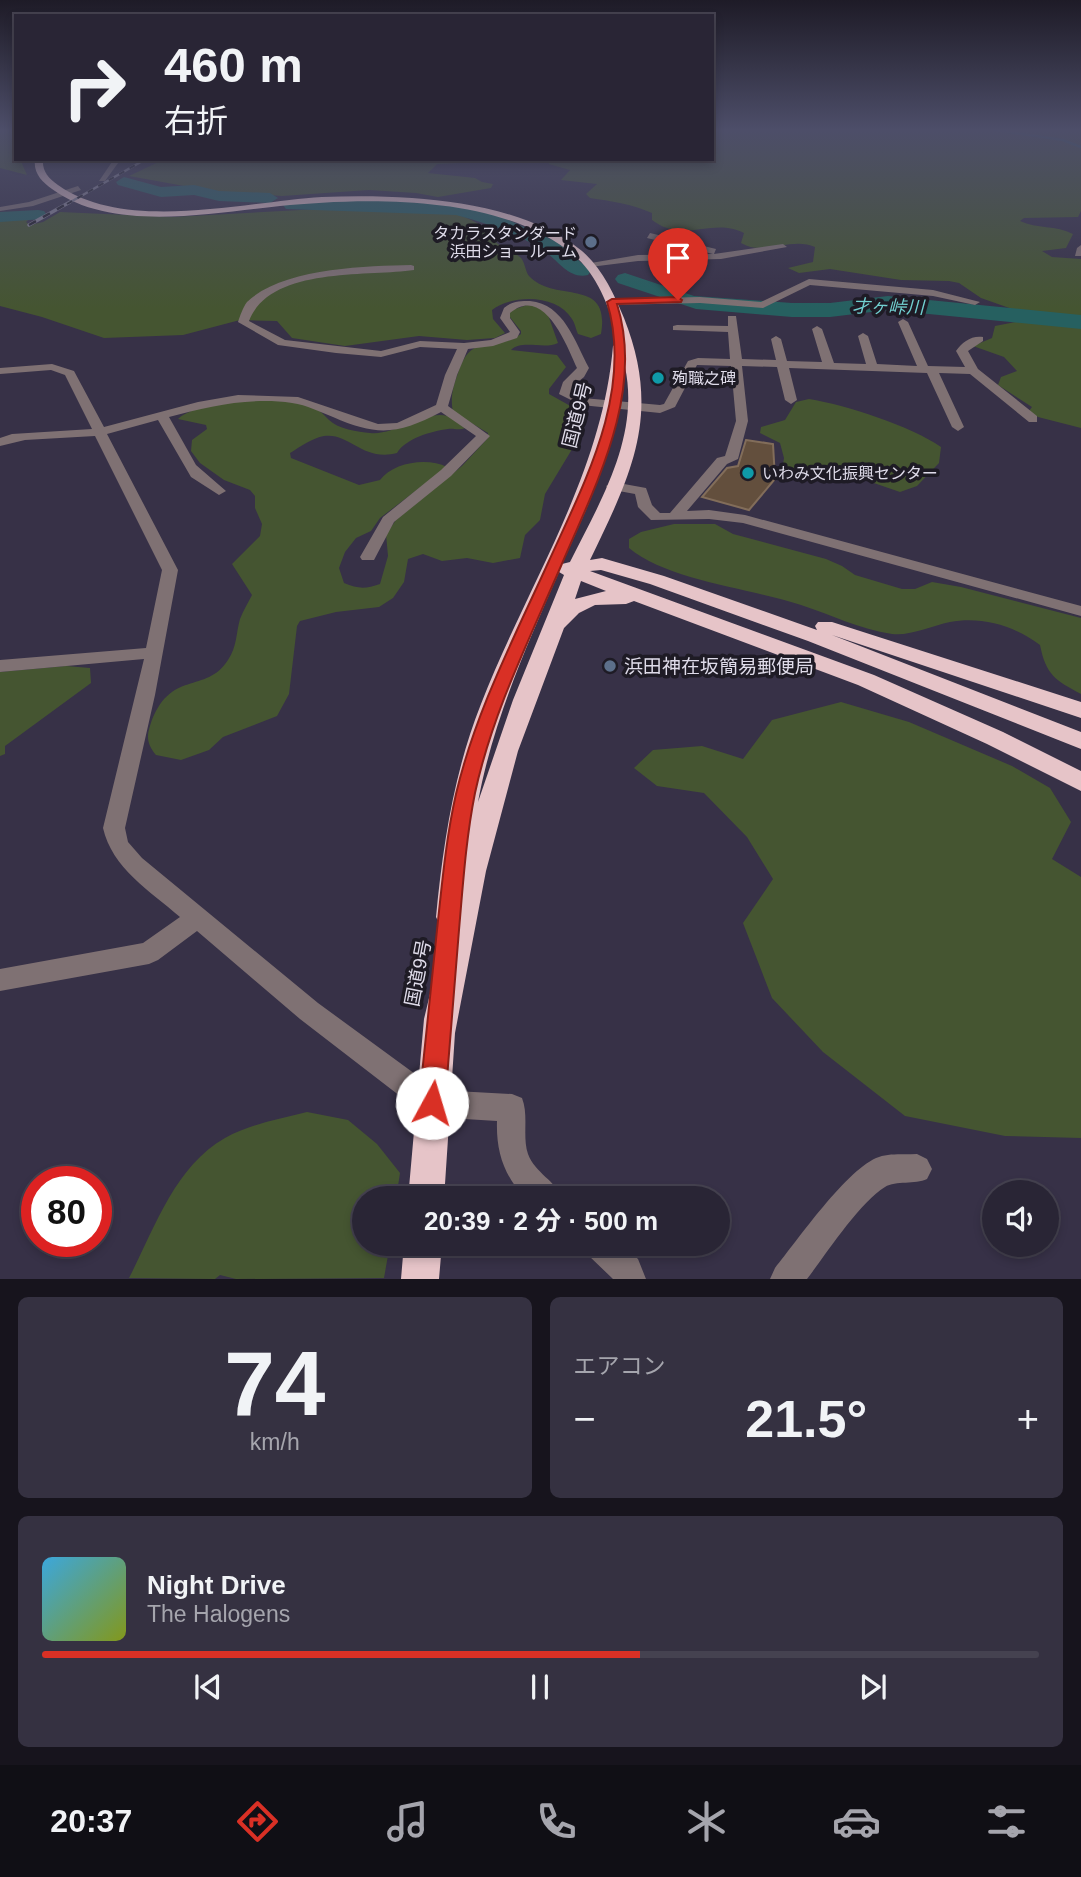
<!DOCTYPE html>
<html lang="ja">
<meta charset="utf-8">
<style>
:root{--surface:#292535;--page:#353141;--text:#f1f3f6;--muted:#a5a5ad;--line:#454250;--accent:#d93025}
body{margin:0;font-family:Arial,"Noto Sans JP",sans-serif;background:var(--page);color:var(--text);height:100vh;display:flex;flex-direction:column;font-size:26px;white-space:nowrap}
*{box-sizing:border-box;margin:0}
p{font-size:23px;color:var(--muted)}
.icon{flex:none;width:38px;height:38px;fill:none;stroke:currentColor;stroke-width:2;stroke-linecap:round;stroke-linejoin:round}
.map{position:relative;height:1279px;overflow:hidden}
.sheet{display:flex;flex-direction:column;gap:18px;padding:18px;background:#17141d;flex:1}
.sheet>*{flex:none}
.top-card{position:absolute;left:14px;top:14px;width:700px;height:147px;border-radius:0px;box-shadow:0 4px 10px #0003,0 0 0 2px var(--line);background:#292535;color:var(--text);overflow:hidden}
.fabs{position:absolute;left:982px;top:1180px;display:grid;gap:14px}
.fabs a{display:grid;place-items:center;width:77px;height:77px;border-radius:50%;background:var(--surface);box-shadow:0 4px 10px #0003,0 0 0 2px var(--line);font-size:35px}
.speed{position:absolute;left:21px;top:1166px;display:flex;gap:14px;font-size:35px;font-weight:700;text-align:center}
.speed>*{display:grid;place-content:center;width:91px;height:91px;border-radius:50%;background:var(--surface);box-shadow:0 4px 10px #0003,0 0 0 2px var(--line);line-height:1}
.speed .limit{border:10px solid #d22;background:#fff;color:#111}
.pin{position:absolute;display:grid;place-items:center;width:60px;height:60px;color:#fff;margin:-72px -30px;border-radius:50% 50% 50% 0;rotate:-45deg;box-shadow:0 0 7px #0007}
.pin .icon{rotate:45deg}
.me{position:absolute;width:77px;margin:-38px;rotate:6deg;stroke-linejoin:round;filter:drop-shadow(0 0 5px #0008)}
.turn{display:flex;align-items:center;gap:24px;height:147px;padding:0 35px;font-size:32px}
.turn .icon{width:91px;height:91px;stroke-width:2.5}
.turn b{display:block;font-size:49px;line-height:60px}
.big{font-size:52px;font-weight:700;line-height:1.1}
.sheet .tile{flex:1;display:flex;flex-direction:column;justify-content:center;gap:10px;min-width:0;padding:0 24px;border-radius:10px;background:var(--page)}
.sheet .dial{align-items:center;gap:0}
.dial b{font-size:91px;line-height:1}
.song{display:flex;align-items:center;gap:21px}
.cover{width:84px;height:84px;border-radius:10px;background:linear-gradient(135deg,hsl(200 70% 55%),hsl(70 70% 35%))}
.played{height:7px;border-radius:4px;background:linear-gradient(90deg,var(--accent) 60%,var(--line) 60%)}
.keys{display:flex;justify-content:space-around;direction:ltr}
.heat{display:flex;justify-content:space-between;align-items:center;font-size:38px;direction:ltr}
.sheet .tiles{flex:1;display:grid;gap:18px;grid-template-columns:1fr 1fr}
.tile:last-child{grid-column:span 2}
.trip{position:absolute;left:352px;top:1186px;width:378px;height:70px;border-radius:35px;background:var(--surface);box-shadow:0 4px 10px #0003,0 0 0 2px var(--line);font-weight:700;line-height:70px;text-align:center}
.dock{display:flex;height:112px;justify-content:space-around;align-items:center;background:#100f15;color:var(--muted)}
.dock .icon{width:49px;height:49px}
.dock .active{color:var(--accent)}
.dock b{font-size:32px;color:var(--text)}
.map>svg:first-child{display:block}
</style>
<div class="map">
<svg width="1081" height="1279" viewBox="0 0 1081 1279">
<rect width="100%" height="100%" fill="#373147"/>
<path fill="#455531" d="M0,130H16V144L12,146L16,148V159H20L27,175L0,168Z
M712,130H1081V211L1078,217L1024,218L1020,221C1037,229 1056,225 1073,234L1066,248L1042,251L1052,257L1081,259V316L1015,310L981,298L959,283L949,281L901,280L830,269L799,273L788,268L813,262L815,247C791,236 764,257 741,243L744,233C718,219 691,237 667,228C662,227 657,223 652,220V213C632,204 610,201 590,198L586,194L597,184L561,180L570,170L549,164V160L538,159H712Z
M165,159H474L483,162L437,164L428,173L475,178L482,182L493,184L491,188L438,197L416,193L369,190L282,196L212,191L129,176Z
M374,206C408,209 454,205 483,227C489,231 492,238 497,243C503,249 513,251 520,257C525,261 525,271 529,276C555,304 611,276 601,334L591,338L578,334C576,330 575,323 572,319C557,294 513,294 492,310L493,319L505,333L495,338L467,340L419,336L345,346L292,338L277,321L240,320L183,335L104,338L42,317L0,306V218L31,217L26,222L30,225L43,222L60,212L173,217Z
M527,305L539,306L547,312L558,343C544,350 522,339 511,350L557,355L566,367L549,389V394L583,413L584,424L580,436L545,494L540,520L525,535L520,558L493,563L467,558L442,561L423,554L408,559L404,582L393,598L379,607L336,612L300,621L297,626L289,694L277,716L223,737L209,750L181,760L156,755C148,745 146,738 150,726C169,668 206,695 228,660C237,647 236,633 240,619C243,611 248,603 252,595L232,564L260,536L262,524L255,508V496L250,490L224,480L200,463L191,451L192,440L207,429L206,425L178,419C199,399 281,396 308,406C319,409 322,413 329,420C338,429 358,432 370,433C395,436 425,410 447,416C453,418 459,424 465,428C458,431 454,428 448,429C431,431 405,439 397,453C363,462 349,432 324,436C312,438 300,447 290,453L291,458L359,485L380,480C393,462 428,457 447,467L380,518L371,531L356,538L345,552L339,568L344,583C358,589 366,589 380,584L388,556L386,534L396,520L462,466L488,438V433L453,412C450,397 453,387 458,373C472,330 494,354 521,334V331L509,316V311Z
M1026,320L1081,323V428L1038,417L1029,411L1032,407L998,385L1001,377L1017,371L1004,357L973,346L992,338L995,326Z
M809,399C846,405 911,426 941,447L939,463L917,486L900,492L868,481L837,477L804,480L785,475L782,471L784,458L780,443L760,433L761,427L785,420L796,402Z
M674,524H715L733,534L826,559L842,566L855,575L902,589H915L932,582L961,587L1081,618V694C1055,680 1046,675 1040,645C1015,626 982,616 950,622C931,626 911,636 892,634C859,629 832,615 801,605C750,588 669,581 629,548V539L641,532Z
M66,666L90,668L91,683L5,746V754L0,756V672Z
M841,702L909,722L1012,766L1050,788L1071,822L1052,859L1081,877V1138L1005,1136L905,1116L823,1052L772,998L743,923L773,879L747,837L704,793L657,786L634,768L653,750L702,746L743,759L772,720Z
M307,1112L348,1120L377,1144L400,1173L396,1199H364V1244H390L384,1278L236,1279L220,1275L215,1279L129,1278C154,1230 174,1167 225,1138C250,1124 279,1119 307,1112Z"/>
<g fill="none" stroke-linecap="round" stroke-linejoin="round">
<path stroke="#266060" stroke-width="2.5" d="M995,130L1063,140L1081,147"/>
<path fill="#266060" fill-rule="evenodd" d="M124,177L161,187L194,185L219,191L270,193L278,198L270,203L219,201L194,195L161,197L118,185L116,182Z
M292,200H379L456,205L495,214L557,242L591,271L588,275C569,280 557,259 543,250C516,233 486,223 456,215L286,209L283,205Z
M38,210L44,211L47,215L44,219L0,222V212Z
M625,273L694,296L792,303H830L888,296L1081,315V329L888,310L830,317H792L696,309L618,283L615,279L618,275Z"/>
</g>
<path fill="#634f3d" stroke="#826d5a" stroke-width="2" d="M746,440L773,444L775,479L749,510L702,497L727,468L738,466Z"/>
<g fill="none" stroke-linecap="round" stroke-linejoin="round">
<path fill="#7f7173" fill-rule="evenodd" d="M114,159H121L105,181H99Z
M78,186L81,190L33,206L0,211V207L29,202Z
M650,233L716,249L714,254L783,244L787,247L721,259L638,261L590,267L585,264L638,255L713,254L647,238Z
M1081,245V256H1075L1077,248Z
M411,265L414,266V270C367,277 270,266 249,321L285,340L381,351L420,341L464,343L491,340L510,332L500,318L504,308C512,301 520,301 530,301C564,304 575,342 589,368L584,377L573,386L571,392L583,398L660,405L664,404L688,361L698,358L730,359L728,332L673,330V326L677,325L728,326V316H736L742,359L776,360L771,339L776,336L781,339L787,361L822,362L812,329L817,326L822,329L834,363L866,364L858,336L863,333L868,336L877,364L917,366L898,322L903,319L908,322L928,366L965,367L956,351C962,342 972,335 983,337V341L968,351L978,369L1037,416V422H1029L970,374L939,373L964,427L958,431L952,427L927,373L789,368L797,400L791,404L785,400L777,367L742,366L748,421L738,459L727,464L687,511L709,510L745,515L1081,606V616L743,523L709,519L651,520L638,507L635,494L608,489L606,486L613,482L646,488L652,505L660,513H670L717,458L725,456L736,421L731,366L697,365L675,407L660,413L581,405L559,394L563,382L577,368C567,346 544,284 510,313V318L520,332L517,338L493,346L468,349L457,375L448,406L490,436L451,476L394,522L374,560H362L360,557L383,517L441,470L476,436L441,412C399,434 378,437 333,417C320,412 307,405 292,403C251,397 209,406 169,417L196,465L226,491L219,495L191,477L158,420L107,434L178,570L155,695L125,828L128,842L142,858L318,1003L437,1090L512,1094L522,1098C529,1116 522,1136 528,1154C535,1173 556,1181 563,1199H526C504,1176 496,1152 497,1121L432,1117L422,1113L300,1019L197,931L158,960L149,964L0,991V969L143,943L180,917C150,891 112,868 103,828L144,659L0,672V660L146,648L162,570L95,436L25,440L0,446V438L12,434L92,429L65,375L51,370L0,374V368L52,364L74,371L104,427L198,402L238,395L298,397L378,424L397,423L436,405L445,375L457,349L420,347L381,357L336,353L278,345L238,322C240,316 243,307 247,302C282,268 365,266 411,265Z
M809,279L933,290L980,302L975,305L933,296L810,285L763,308L700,303L612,305L607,302L612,299L700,297L761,302Z
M917,1154L927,1159L932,1169L927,1179C915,1185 896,1180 885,1187C859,1203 827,1253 807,1279H770L775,1268C797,1241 848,1167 879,1157C890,1153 905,1155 917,1154Z
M584,1244H622L638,1259L646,1279H613L588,1255Z"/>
<path fill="#e6c4c8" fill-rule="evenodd" d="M35,159H43C42,171 48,178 58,185C126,233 243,202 322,197C352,196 382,196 412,198C470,202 535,214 582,251C602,268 614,294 624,318C662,414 632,473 590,560L602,558L664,576L817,630L815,626L818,622H832L1081,702V718L832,635L1081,732V749L808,641L650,584L601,570L590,571L874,675L1003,732L1081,771V791L987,744L858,685L634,601L626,604L595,605L579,613L564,628L518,751L486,871L455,1033L444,1199H408L424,1019L446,927L440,925L436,917C443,844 454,772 481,704C527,585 602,476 613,346L619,342C611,313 600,279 577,258C507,194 368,197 280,206C211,213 112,233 52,189C42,182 33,173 35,159ZM625,367C640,437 600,502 570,562L562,564C590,501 621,437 625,367ZM559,572L564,575L513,700L478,802C493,721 526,647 559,572ZM581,581L606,591L575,599Z
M404,1244H442L439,1279H401Z"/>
<g stroke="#8d889a" stroke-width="2.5">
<path id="rail-far1" d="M67,204L146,159"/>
</g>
<g stroke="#8d889a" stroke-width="3.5">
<path id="rail" d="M29,225L70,202"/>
</g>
<use href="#rail-far1" stroke="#1e1b25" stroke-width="2" stroke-dasharray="6" stroke-linecap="butt"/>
<use href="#rail" stroke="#1e1b25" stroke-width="2.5" stroke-dasharray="8" stroke-linecap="butt"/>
</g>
<linearGradient id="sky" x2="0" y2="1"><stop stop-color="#1e1b27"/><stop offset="0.42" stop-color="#4d4e69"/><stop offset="1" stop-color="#4d4e69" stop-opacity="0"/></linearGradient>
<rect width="1081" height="309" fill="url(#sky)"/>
<path fill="#d93025" stroke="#8d1f18" stroke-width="2" d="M678,297L682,300L681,302L617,304C645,393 595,486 561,566C529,640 492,714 475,793C466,838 463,884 459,930C454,988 450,1045 445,1103L441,1112L432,1116L423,1112L419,1103C425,1046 431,988 437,930C442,884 446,838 456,794C475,713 514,638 548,563C584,483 634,392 607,302L612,299Z"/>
<g fill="#5c6f8a" stroke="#1e1b25" stroke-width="2.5">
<circle cx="591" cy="242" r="7"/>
<circle cx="610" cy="666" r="7"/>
</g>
<g fill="#0f9aa8" stroke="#1e1b25" stroke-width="2.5">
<circle cx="658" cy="378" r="7"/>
<circle cx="748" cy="473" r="7"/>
</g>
<g text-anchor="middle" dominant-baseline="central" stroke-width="7" stroke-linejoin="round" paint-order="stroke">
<g font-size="16" fill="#dfdcea" stroke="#1e1b25" text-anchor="start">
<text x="577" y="233" text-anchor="end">タカラスタンダード<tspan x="577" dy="18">浜田ショールーム</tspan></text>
<text x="672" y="378">殉職之碑</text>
<text x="762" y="473">いわみ文化振興センター</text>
</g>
<g font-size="18" font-style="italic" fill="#72d1d1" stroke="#1e1b25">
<text transform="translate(888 307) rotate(1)">才ヶ峠川</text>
</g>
<g font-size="19" fill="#dfdcea" stroke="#1e1b25">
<text transform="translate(577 415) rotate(-76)">国道9号</text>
<text transform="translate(418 973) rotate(-79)">国道9号</text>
</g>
<g font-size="19" fill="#dfdcea" stroke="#1e1b25" text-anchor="start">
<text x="624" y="666">浜田神在坂簡易郵便局</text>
</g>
</g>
</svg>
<div class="fabs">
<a><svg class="icon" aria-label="sound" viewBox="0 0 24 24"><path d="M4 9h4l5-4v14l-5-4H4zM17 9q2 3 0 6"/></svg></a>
</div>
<div class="speed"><div class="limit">80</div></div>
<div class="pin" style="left:678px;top:300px;background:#d93025"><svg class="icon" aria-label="arrive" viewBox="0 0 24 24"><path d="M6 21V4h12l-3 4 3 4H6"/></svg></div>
<svg class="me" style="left:432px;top:1103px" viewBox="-20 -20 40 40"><circle r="19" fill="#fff"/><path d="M0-13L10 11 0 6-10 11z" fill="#d93025"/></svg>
<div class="trip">20:39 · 2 分 · 500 m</div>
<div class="top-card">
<div class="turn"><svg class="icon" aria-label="right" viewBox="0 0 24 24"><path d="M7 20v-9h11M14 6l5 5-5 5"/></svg><div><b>460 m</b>右折</div></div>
</div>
</div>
<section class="sheet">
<div class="tiles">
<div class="tile dial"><b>74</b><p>km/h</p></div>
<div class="tile"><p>エアコン</p>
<div class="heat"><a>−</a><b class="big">21.5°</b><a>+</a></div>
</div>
<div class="tile">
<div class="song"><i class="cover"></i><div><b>Night Drive</b><p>The Halogens</p></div></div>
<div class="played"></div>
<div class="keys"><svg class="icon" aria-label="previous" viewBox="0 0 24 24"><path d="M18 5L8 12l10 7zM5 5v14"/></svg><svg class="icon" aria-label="pause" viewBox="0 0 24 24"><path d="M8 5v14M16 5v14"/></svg><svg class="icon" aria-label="next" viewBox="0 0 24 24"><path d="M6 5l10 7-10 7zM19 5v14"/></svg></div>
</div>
</div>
</section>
<nav class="dock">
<b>20:37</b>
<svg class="icon active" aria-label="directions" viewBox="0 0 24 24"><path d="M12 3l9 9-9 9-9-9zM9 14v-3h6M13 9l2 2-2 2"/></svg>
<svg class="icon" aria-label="music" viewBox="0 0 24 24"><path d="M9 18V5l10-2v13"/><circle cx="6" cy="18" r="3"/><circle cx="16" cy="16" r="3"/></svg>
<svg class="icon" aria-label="phone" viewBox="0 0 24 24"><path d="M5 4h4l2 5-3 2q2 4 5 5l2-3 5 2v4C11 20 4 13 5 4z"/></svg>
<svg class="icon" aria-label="climate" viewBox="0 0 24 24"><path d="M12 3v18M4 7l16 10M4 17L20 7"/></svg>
<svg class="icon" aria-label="car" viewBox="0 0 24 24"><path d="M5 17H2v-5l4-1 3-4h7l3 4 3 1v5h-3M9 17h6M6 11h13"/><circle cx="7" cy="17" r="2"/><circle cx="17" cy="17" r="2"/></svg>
<svg class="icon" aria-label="filters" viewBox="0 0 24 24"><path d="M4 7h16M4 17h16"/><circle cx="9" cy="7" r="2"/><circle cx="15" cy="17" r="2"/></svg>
</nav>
